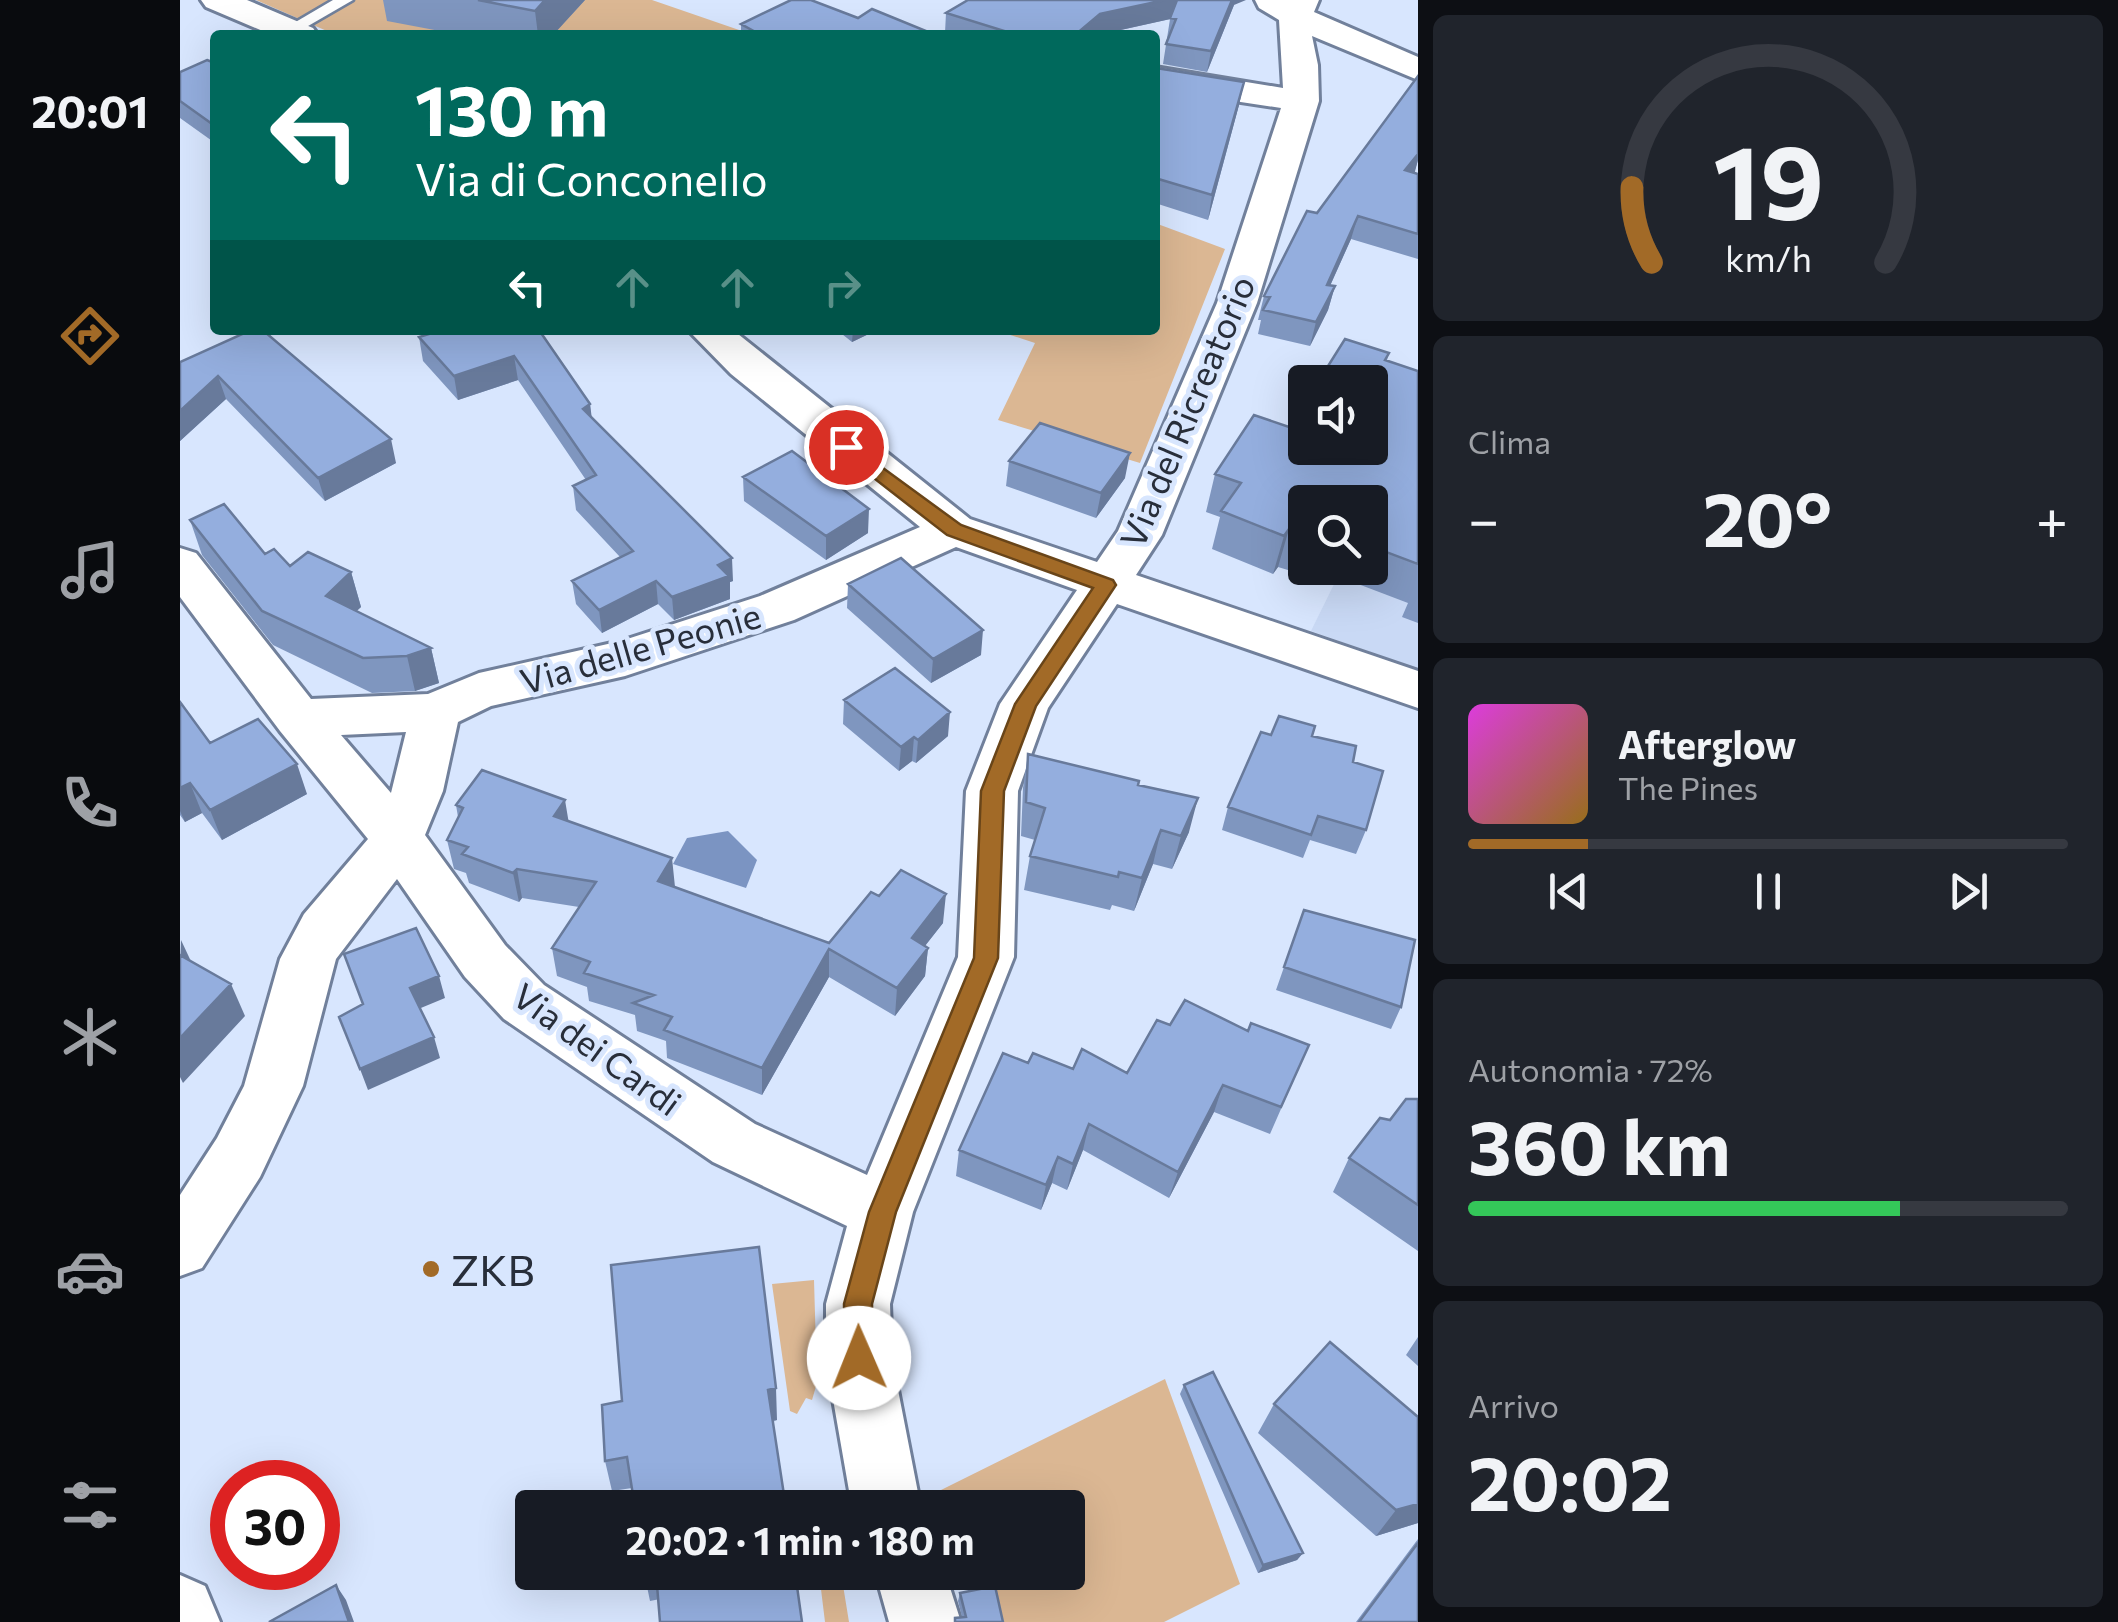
<!DOCTYPE html>
<html lang="it">
<meta charset="utf-8">
<style>
:root{--surface:#171b24;--page:#20242c;--text:#f1f3f6;--muted:#9ea1a6;--line:#363941;--accent:#a26a27}
body{margin:0;font-family:Commissioner,sans-serif;background:var(--page);color:var(--text);height:100vh;display:flex;flex-direction:column;font-size:38px;white-space:nowrap}
*{box-sizing:border-box;margin:0}
p{font-size:32px;color:var(--muted)}
.icon{flex:none;width:55px;height:55px;fill:none;stroke:currentColor;stroke-width:2;stroke-linecap:round;stroke-linejoin:round}
.map{position:relative;flex:1;overflow:hidden}
.side{display:flex;flex-direction:column;gap:15px;padding:15px;background:#0d0f14;width:700px}
.side>*{flex:none}
.hud{position:absolute;left:30px;top:30px;width:950px;height:305px;border-radius:10px;box-shadow:0 10px 40px #0002;background:#00695c;color:#fff;overflow:hidden}
.buttons{position:absolute;left:1108px;top:365px;display:grid;gap:20px}
.buttons a{display:grid;place-items:center;width:100px;height:100px;border-radius:10px;background:var(--surface);box-shadow:0 10px 40px #0002;font-size:50px}
.speed{position:absolute;left:30px;top:1460px;display:flex;gap:20px;font-size:50px;font-weight:700;text-align:center}
.speed>*{display:grid;place-content:center;width:130px;height:130px;border-radius:50%;background:var(--surface);box-shadow:0 10px 40px #0002;line-height:1}
.speed .limit{border:15px solid #d22;background:#fff;color:#111}
.pin{position:absolute;display:grid;place-items:center;width:85px;height:85px;color:#fff;margin:-42px;border:5px solid #fff;border-radius:50%;box-shadow:0 2px 10px #0007}
.me{position:absolute;width:110px;margin:-55px;rotate:359deg;stroke-linejoin:round;filter:drop-shadow(0 0 8px #0008)}
.turn{display:flex;align-items:center;gap:35px;height:210px;padding:0 40px;font-size:45px}
.turn .icon{width:130px;height:130px;stroke-width:2.5}
.turn b{display:block;font-size:70px;line-height:85px}
.lanes{display:flex;align-items:center;height:95px;padding:0 40px;background:#0003;justify-content:center;gap:50px;direction:ltr}
.lanes .off{opacity:.35}
.big{font-size:75px;font-weight:700;line-height:1.1}
.side .card{flex:1;display:flex;flex-direction:column;justify-content:center;gap:15px;min-width:0;padding:0 35px;border-radius:15px;background:var(--page)}
.side .dial{align-items:center;gap:0}
.dial svg{height:260px;overflow:visible;fill:none;stroke:var(--line);stroke-width:7;stroke-linecap:round;text-anchor:middle}
.dial text{fill:var(--text);stroke:none}
.song{display:flex;align-items:center;gap:30px}
.cover{width:120px;height:120px;border-radius:15px;background:linear-gradient(135deg,hsl(300 70% 55%),hsl(40 70% 35%))}
.played{height:10px;border-radius:5px;background:linear-gradient(90deg,var(--accent) 20%,var(--line) 20%)}
.keys{display:flex;justify-content:space-around;direction:ltr}
.heat{display:flex;justify-content:space-between;align-items:center;font-size:55px;direction:ltr}
.charge{height:15px;border-radius:8px;background:linear-gradient(90deg,#34c759 72%,var(--line) 0)}
.trip{position:absolute;left:335px;top:1490px;width:570px;height:100px;border-radius:10px;background:var(--surface);box-shadow:0 10px 40px #0002;font-weight:700;line-height:100px;text-align:center}
main{display:flex;flex:1;min-height:0}
.menu{display:flex;flex-direction:column;width:180px;justify-content:space-around;align-items:center;background:#090b0e;color:var(--muted)}
.menu .icon{width:70px;height:70px}
.menu .on{color:var(--accent)}
.menu b{font-size:45px;color:var(--text)}
.map>svg:first-child{display:block}
</style>
<main>
<nav class="menu">
<b>20:01</b>
<svg class="icon on" aria-label="directions" viewBox="0 0 24 24"><path d="M12 3l9 9-9 9-9-9zM9 14v-3h6M13 9l2 2-2 2"/></svg>
<svg class="icon" aria-label="music" viewBox="0 0 24 24"><path d="M9 18V5l10-2v13"/><circle cx="6" cy="18" r="3"/><circle cx="16" cy="16" r="3"/></svg>
<svg class="icon" aria-label="phone" viewBox="0 0 24 24"><path d="M5 4h4l2 5-3 2q2 4 5 5l2-3 5 2v4C11 20 4 13 5 4z"/></svg>
<svg class="icon" aria-label="climate" viewBox="0 0 24 24"><path d="M12 3v18M4 7l16 10M4 17L20 7"/></svg>
<svg class="icon" aria-label="car" viewBox="0 0 24 24"><path d="M5 17H2v-5l4-1 3-4h7l3 4 3 1v5h-3M9 17h6M6 11h13"/><circle cx="7" cy="17" r="2"/><circle cx="17" cy="17" r="2"/></svg>
<svg class="icon" aria-label="filters" viewBox="0 0 24 24"><path d="M4 7h16M4 17h16"/><circle cx="9" cy="7" r="2"/><circle cx="15" cy="17" r="2"/></svg>
</nav>
<div class="map">
<svg width="1238" height="1622" viewBox="0 0 1238 1622">
<rect width="100%" height="100%" fill="#d8e6fe"/>
<path fill="#c9d9f5" d="M1238,474V669L1131,631L1162,568H1190Z"/>
<path fill="#dbb793" d="M76,0H472L562,31L557,35H156Z
M975,223L1045,249L960,463L818,420L855,343L815,330H975Z
M634,1280L637,1383L632,1400L626,1398L617,1414L610,1411L592,1284Z
M985,1379L1060,1584L984,1622H823L800,1573L888,1572V1508L769,1507L761,1490Z
M639,1573H661L669,1622H645Z"/>
<path fill="#7b94c2" d="M548,831L577,860L566,888L493,864L507,838Z"/>
<g fill="none" stroke-linecap="round" stroke-linejoin="round">
<g stroke="#71809b" stroke-width="5">
<path id="service" d="M153,0H173L116,33L102,30Z"/>
</g>
<g stroke="#71809b" stroke-width="6">
<path id="minor" d="M21,0H67L133,28L138,35H92L26,7Z
M1075,0H1139L1134,12L1238,57V80L1132,36L1138,65L1139,101L1077,303L982,535L956,575L1238,671V708L937,604L868,708L838,791L834,957L733,1212L710,1304L712,1359L741,1508H672L646,1359V1304L667,1226L533,1162L324,1019L285,977L217,879L156,959L123,1086L80,1177L22,1268L0,1276V1195L37,1138L64,1086L100,959L124,914L188,839L100,731L0,597V548L16,553L131,699L248,694L299,673L441,641L580,596L740,527L551,374L508,330H553L790,519L917,562L938,531L1037,303L1101,108L975,89V67L1103,88L1099,20L1079,8ZM776,547L897,590L820,704L786,791L778,957L687,1175L575,1124L364,985L325,945L245,835L263,791L278,722L311,706L445,676L614,620ZM226,732L211,793L161,735Z
M695,1572H765L781,1622H709Z
M0,1575L25,1586L40,1622H0Z"/>
</g>
<use href="#service" fill="#fff" fill-rule="evenodd"/>
<use href="#minor" fill="#fff" fill-rule="evenodd"/>
</g>
<path fill="#7f96bf" fill-rule="evenodd" d="M203,0H405L373,35H281L207,21Z
M1054,5L1027,72L983,64L990,19L918,35H770L765,33L766,13Z
M678,18L746,35H561V24Z
M35,63V143L0,118V72Z
M975,70L1059,105L1028,220L975,203Z
M1238,76V160L1234,173L1238,174V259L1171,239L1150,286H1155L1148,310L1130,346L1078,334L1081,320H1078L1084,296L1137,213Z
M89,330L91,338L216,463L145,501L46,399L0,441V362Z
M359,330L410,404L411,417L553,581L550,582V599L494,620L478,604L422,633L396,604L392,581L440,557L396,510L393,486L406,480L338,380L278,400L243,361L239,337Z
M657,330H697L672,342Z
M1209,353L1207,360L1238,371V623L1222,617L1228,603L1136,568L1131,577L1098,567L1093,574L1032,549L1040,517L1026,512L1035,474L1109,427L1190,382ZM1125,502H1190V568H1125Z
M829,461L945,478L916,518L826,486Z
M563,477L688,533L646,560L564,501Z
M10,520L110,566L171,572L181,607L176,611L251,648L259,683L235,691L192,693L93,645L22,555Z
M668,584L801,655L751,683L667,608Z
M664,700L768,736L736,763L732,761L719,771L663,724Z
M0,702L30,743L127,794L42,840L22,813L5,822L0,815Z
M1091,735L1132,736L1173,762L1186,830L1176,854L1130,840L1123,858L1042,830L1048,807Z
M848,754L958,786L1009,832L992,869L973,864L954,911L932,905L930,910L844,890L850,856L855,840L841,836L843,788Z
M276,805L388,821L494,887L649,943L699,896L763,923L745,946L748,948L745,976L715,1016L649,977L582,1095L487,1058L486,1041L457,1031L455,1015L409,1001L407,987L377,976L372,948L399,907L342,898L339,902L289,883L286,873L274,869L267,840L278,817Z
M1124,910L1221,1007L1211,1029L1096,990Z
M990,1025L1068,1031L1129,1045L1090,1134L1034,1112L989,1198L903,1150L887,1190L872,1183L861,1210L776,1176L779,1150L848,1063L893,1069L947,1073Z
M1238,1099V1251L1153,1192L1169,1158L1210,1120Z
M1238,1337V1366L1226,1355Z
M1004,1385L1123,1553L1117,1560L1078,1573L1000,1394Z
M1094,1404L1238,1523L1196,1536L1078,1433Z
M597,1420L452,1488L432,1491L425,1461Z
M1238,1539V1622H1176Z
M464,1572H615L470,1601Z
M780,1593L823,1622H774L775,1618L782,1617L778,1601Z"/>
<path fill="#687a9b" d="M365,0H405L373,35H358L355,11Z
M985,0H998L995,18L918,35H895L920,14Z
M1052,0H1066L1054,5L1027,72L1031,51Z
M1064,82L1059,105L1028,220L1032,195Z
M1238,154V160L1234,175L1225,170Z
M1178,216L1171,239L1140,308L1147,285Z
M1155,286L1148,310L1130,346L1136,322Z
M673,330H697L672,342Z
M334,356L338,380L278,400L274,376Z
M38,376L46,399L0,441V411Z
M410,404L413,427L403,409Z
M211,439L216,463L145,501L138,478Z
M950,453L945,478L916,518L921,493Z
M689,509L688,533L646,560V536Z
M1109,529L1098,567L1093,574L1104,536Z
M552,558L553,581L550,582V599L494,620L492,597L538,565Z
M171,572L181,607L156,631L146,596Z
M476,581L478,604L422,633L419,610Z
M803,630L801,655L751,683L753,659Z
M251,648L259,683L235,691L227,656Z
M770,712L768,736L736,763L738,740Z
M734,737L732,761L719,771L721,747Z
M117,764L127,794L42,840L30,810Z
M10,783L22,813L5,822L0,811V788Z
M1018,798L1009,832L992,869L1001,836Z
M385,800L390,830L374,816Z
M981,830L973,864L954,911L962,878Z
M492,858L495,887L478,881Z
M337,869L342,898L339,902L333,873Z
M766,894L763,923L729,966L732,938Z
M1,940L16,972L0,969Z
M748,948L745,976L715,1016L717,988Z
M649,949V977L582,1095V1068Z
M259,976L265,998L236,1010L230,988Z
M51,984L65,1016L3,1083L0,1077V1038Z
M254,1037L260,1058L188,1090L180,1069Z
M1043,1085L1034,1112L989,1198L998,1172Z
M909,1124L903,1150L887,1190L893,1164Z
M878,1157L872,1183L861,1210L866,1185Z
M596,1388L597,1420L589,1422L588,1390Z
M1238,1504V1523L1196,1536L1216,1510Z
M1123,1553L1117,1560L1078,1573L1083,1565Z
M156,1585L166,1600L174,1622H169Z"/>
<path fill="#94aede" stroke="#687a9b" stroke-width="2.5" d="M298,0H365L355,11Z
M611,0H631L678,18L692,9L746,31L740,35H581L561,24Z
M788,0H985L920,14L895,35H837L766,13Z
M997,0H1052L1031,51L986,44L996,19L990,18Z
M27,60L35,63V126L0,101V72Z
M976,68L1064,82L1032,195L975,178Z
M1238,76V154L1225,170L1238,174V234L1178,216L1147,285L1155,286L1136,322L1083,310L1090,297L1084,296L1127,211L1137,213Z
M71,330H89L86,333L211,439L138,478L38,376L0,411V362Z
M262,330H359L410,404L403,409L552,558L538,565L549,576L492,597L476,581L419,610L392,581L453,551L393,486L416,475L334,356L274,376L239,337Z
M1165,339L1209,353L1205,360L1238,371V564L1190,546V502H1125V534L1109,529L1104,536L1041,511L1061,483L1035,474L1074,415L1109,427L1125,402V448H1190V382H1138Z
M860,423L950,453L921,493L829,461Z
M612,451L689,509L646,536L563,477Z
M44,504L85,554L94,549L110,566L128,552L171,572L146,596L251,648L227,656L183,658L82,611L10,520Z
M721,558L803,630L753,659L668,584Z
M715,668L770,712L738,740L734,737L721,747L664,700Z
M0,702L30,743L78,719L117,764L30,810L10,783L0,788Z
M1099,716L1135,726L1132,736L1176,746L1173,762L1203,771L1186,830L1138,816L1131,835L1048,807L1081,732L1091,735Z
M848,754L959,781L958,785L1018,798L1001,836L981,830L962,878L939,872L938,877L850,856L865,808L846,802Z
M302,770L385,800L374,816L492,858L478,881L649,943L691,892L699,896L721,870L766,894L732,938L748,948L717,988L649,949L582,1068L484,1030L492,1017L453,1003L474,995L404,973L410,962L372,948L416,882L337,869L333,873L282,854L288,847L267,840L283,808L276,805Z
M1124,910L1235,940L1221,1007L1104,967Z
M236,928L259,976L230,988L254,1037L180,1069L159,1017L183,1004L164,954Z
M0,955L51,984L0,1038Z
M1005,1000L1068,1031L1071,1023L1129,1045L1101,1107L1043,1085L998,1172L909,1124L893,1164L878,1157L866,1185L779,1150L823,1053L848,1063L853,1053L893,1069L902,1049L947,1073L977,1020L990,1025Z
M1226,1099H1238V1205L1169,1158L1200,1118L1210,1120Z
M579,1247L596,1388L588,1390L606,1508H455L447,1457L425,1461L422,1405L442,1401L431,1265Z
M1150,1342L1238,1417V1504L1216,1510L1094,1404Z
M1033,1372L1123,1553L1083,1565L1004,1385Z
M1238,1543V1622H1179Z
M464,1572H615L622,1622H480L476,1573L464,1575Z
M156,1585L169,1622H89Z
M815,1586L823,1622H775V1618L786,1617L780,1593Z"/>
<path fill="#a26a27" stroke="#694519" stroke-width="2.5" d="M666,441L781,525L933,580L936,585L856,706L824,791L818,958L716,1212L692,1304L693,1358L689,1368L679,1372L669,1368L665,1358L664,1304L689,1212L794,958L801,791L835,704L913,588L767,535L659,451V442Z"/>
<circle fill="#a26a27" stroke="#d8e6fe" stroke-width="4" cx="251" cy="1269" r="10"/>
<g text-anchor="middle" dominant-baseline="central" stroke-width="10" stroke-linejoin="round" paint-order="stroke">
<g font-size="35" fill="#282e3a" stroke="#d8e6fe">
<text transform="translate(1006 411) rotate(-67)">Via del Ricreatorio</text>
<text transform="translate(460 647) rotate(-16)">Via delle Peonie</text>
<text transform="translate(418 1048) rotate(36)">Via dei Cardi</text>
</g>
<g font-size="42" fill="#282e3a" stroke="#d8e6fe" text-anchor="start">
<text x="271" y="1269">ZKB</text>
</g>
</g>
</svg>
<div class="buttons">
<a><svg class="icon" aria-label="sound" viewBox="0 0 24 24"><path d="M4 9h4l5-4v14l-5-4H4zM17 9q2 3 0 6"/></svg></a>
<a><svg class="icon" aria-label="search" viewBox="0 0 24 24"><circle cx="10" cy="10" r="6"/><path d="M15 15l6 6"/></svg></a>
</div>
<div class="speed"><div class="limit">30</div></div>
<div class="pin" style="left:666px;top:447px;background:#d93025"><svg class="icon" aria-label="arrive" viewBox="0 0 24 24"><path d="M6 21V4h12l-3 4 3 4H6"/></svg></div>
<svg class="me" style="left:679px;top:1358px" viewBox="-20 -20 40 40"><circle r="19" fill="#fff"/><path d="M0-13L10 11 0 6-10 11z" fill="#a26a27"/></svg>
<div class="trip">20:02 · 1 min · 180 m</div>
<div class="hud">
<div class="turn"><svg class="icon" aria-label="left" viewBox="0 0 24 24"><path d="M17 20v-9H6M10 6l-5 5 5 5"/></svg><div><b>130 m</b>Via di Conconello</div></div>
<div class="lanes"><svg class="icon" aria-label="left" viewBox="0 0 24 24"><path d="M17 20v-9H6M10 6l-5 5 5 5"/></svg><svg class="icon off" aria-label="ahead" viewBox="0 0 24 24"><path d="M12 20V5M6 11l6-6 6 6"/></svg><svg class="icon off" aria-label="ahead" viewBox="0 0 24 24"><path d="M12 20V5M6 11l6-6 6 6"/></svg><svg class="icon off" aria-label="right" viewBox="0 0 24 24"><path d="M7 20v-9h11M14 6l5 5-5 5"/></svg></div>
</div>
</div>
<section class="side">
<div class="card dial"><svg viewBox="0 0 100 80">
<path d="M14 69A42 42 0 1 1 86 69"/>
<path d="M14 69A42 42 0 0 1 8 46" stroke="#a26a27"/>
<text x="50" y="56" font-size="32" font-weight="700">19</text>
<text x="50" y="72" font-size="11">km/h</text>
</svg></div>
<div class="card"><p>Clima</p>
<div class="heat"><a>−</a><b class="big">20°</b><a>+</a></div>
</div>
<div class="card">
<div class="song"><i class="cover"></i><div><b>Afterglow</b><p>The Pines</p></div></div>
<div class="played"></div>
<div class="keys"><svg class="icon" aria-label="previous" viewBox="0 0 24 24"><path d="M18 5L8 12l10 7zM5 5v14"/></svg><svg class="icon" aria-label="pause" viewBox="0 0 24 24"><path d="M8 5v14M16 5v14"/></svg><svg class="icon" aria-label="next" viewBox="0 0 24 24"><path d="M6 5l10 7-10 7zM19 5v14"/></svg></div>
</div>
<div class="card"><p>Autonomia · 72%</p><b class="big">360 km</b><div class="charge"></div></div>
<div class="card"><p>Arrivo</p><b class="big">20:02</b></div>
</section>
</main>
